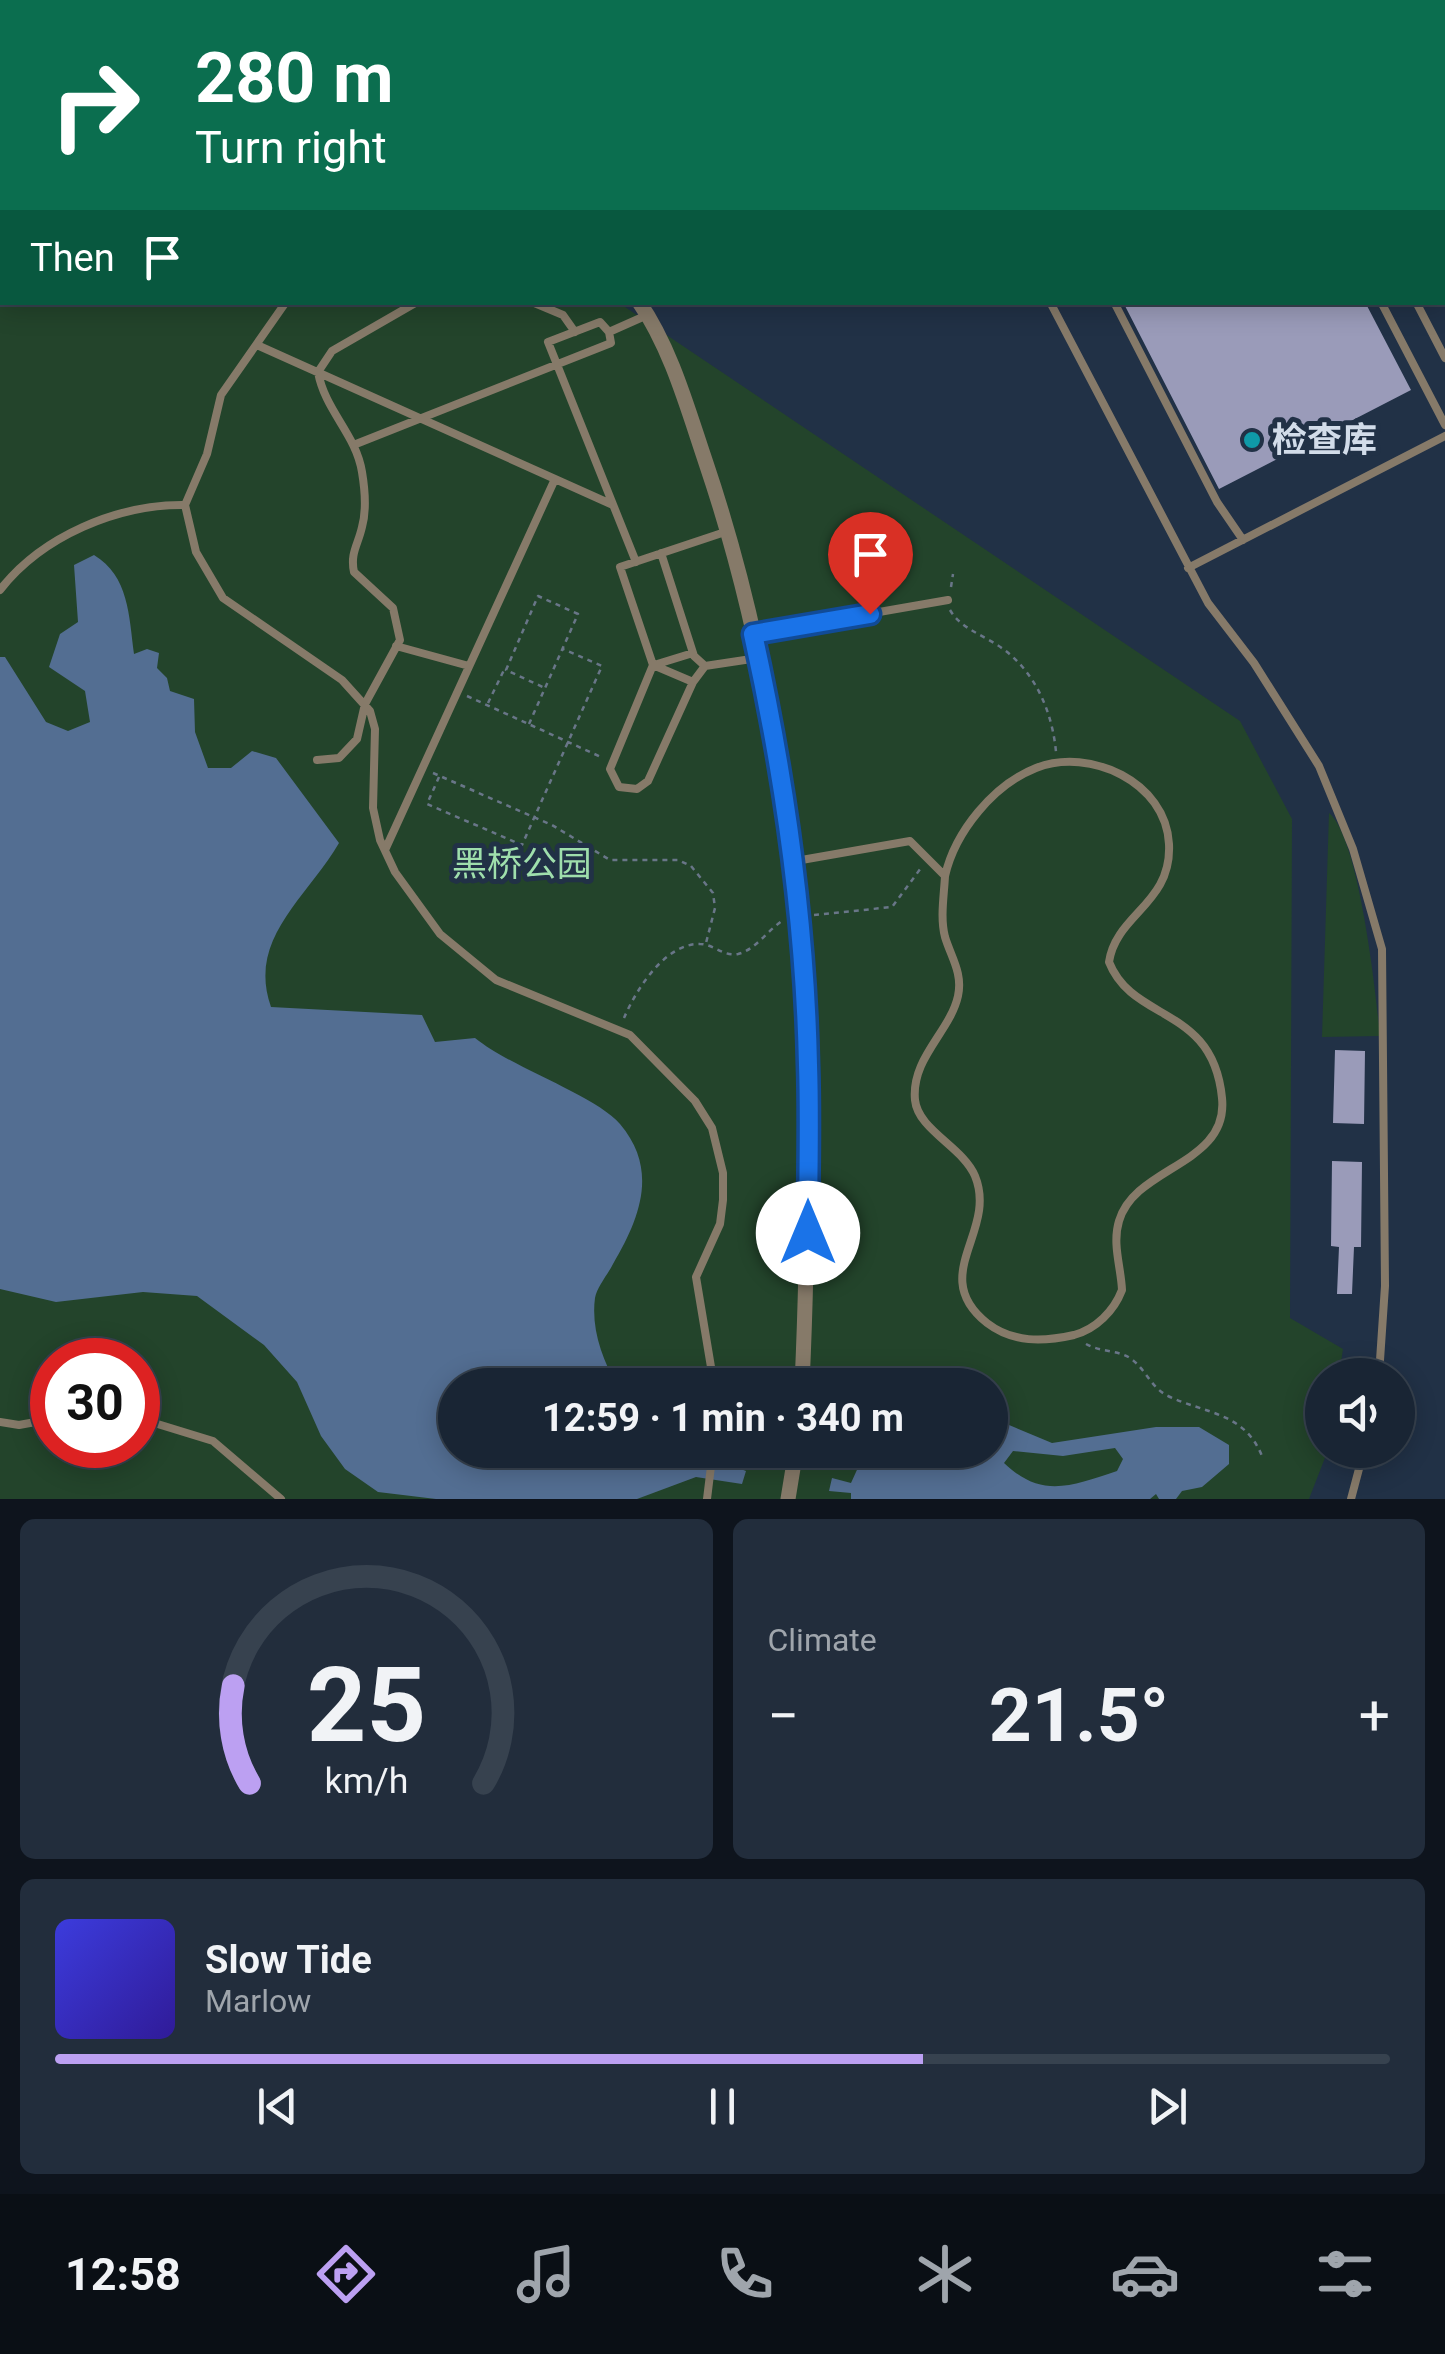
<!DOCTYPE html>
<meta charset="utf-8">
<style>
:root{--surface:#192534;--page:#222d3c;--text:#f1f3f6;--muted:#9fa5ac;--line:#37424f;--accent:#bca0f2}
body{margin:0;font-family:Roboto,"Noto Sans SC",sans-serif;background:var(--page);color:var(--text);height:100vh;display:flex;flex-direction:column;font-size:38px;white-space:nowrap}
*{box-sizing:border-box;margin:0}
p{font-size:32px;color:var(--muted)}
.icon{flex:none;width:55px;height:55px;fill:none;stroke:currentColor;stroke-width:2;stroke-linecap:round;stroke-linejoin:round}
.map{position:relative;height:1499px;overflow:hidden}
.side{display:flex;flex-direction:column;gap:20px;padding:20px;background:#0e141d;flex:1}
.side>*{flex:none}
.banner{position:absolute;left:0px;top:0px;width:1445px;height:305px;box-shadow:0 5px 25px #0003,0 0 0 2px var(--line);background:#0b6e4f;color:#fff;overflow:hidden}
.tools{position:absolute;left:1305px;top:1358px;display:grid;gap:20px}
.tools a{display:grid;place-items:center;width:110px;height:110px;border-radius:50%;background:var(--surface);box-shadow:0 5px 25px #0003,0 0 0 2px var(--line);font-size:50px}
.speed{position:absolute;left:30px;top:1338px;display:flex;gap:20px;font-size:50px;font-weight:700;text-align:center}
.speed>*{display:grid;place-content:center;width:130px;height:130px;border-radius:50%;background:var(--surface);box-shadow:0 5px 25px #0003,0 0 0 2px var(--line);line-height:1}
.speed .limit{border:15px solid #d22;background:#fff;color:#111}
.pin{position:absolute;display:grid;place-items:center;width:85px;height:85px;color:#fff;margin:-102px -42px;border-radius:50% 50% 50% 0;rotate:-45deg;box-shadow:0 0 10px #0007}
.pin .icon{rotate:45deg}
.me{position:absolute;width:110px;margin:-55px;rotate:0deg;stroke-linejoin:round;filter:drop-shadow(0 0 8px #0008)}
.turn{display:flex;align-items:center;gap:35px;height:210px;padding:0 30px;font-size:45px}
.turn .icon{width:130px;height:130px;stroke-width:2.5}
.turn b{display:block;font-size:70px;line-height:85px}
.then{display:flex;align-items:center;height:95px;padding:0 30px;background:#0003;gap:20px;font-size:38px}
.big{font-size:75px;font-weight:700;line-height:1.1}
.side .card{flex:1;display:flex;flex-direction:column;justify-content:center;gap:15px;min-width:0;padding:0 35px;border-radius:15px;background:var(--page)}
.side .dial{align-items:center;gap:0}
.dial svg{height:260px;overflow:visible;fill:none;stroke:var(--line);stroke-width:7;stroke-linecap:round;text-anchor:middle}
.dial text{fill:var(--text);stroke:none}
.song{display:flex;align-items:center;gap:30px}
.cover{width:120px;height:120px;border-radius:15px;background:linear-gradient(135deg,hsl(240 70% 55%),hsl(250 70% 35%))}
.played{height:10px;border-radius:5px;background:linear-gradient(90deg,var(--accent) 65%,var(--line) 65%)}
.keys{display:flex;justify-content:space-around;direction:ltr}
.heat{display:flex;justify-content:space-between;align-items:center;font-size:55px;direction:ltr}
.side .tiles{flex:1;display:grid;gap:20px;grid-template-columns:1fr 1fr}
.card:last-child{grid-column:span 2}
.trip{position:absolute;left:438px;top:1368px;width:570px;height:100px;border-radius:50px;background:var(--surface);box-shadow:0 5px 25px #0003,0 0 0 2px var(--line);font-weight:700;line-height:100px;text-align:center}
.tabs{display:flex;height:160px;justify-content:space-around;align-items:center;background:#0a0f15;color:var(--muted)}
.tabs .icon{width:70px;height:70px}
.tabs .current{color:var(--accent)}
.tabs b{font-size:45px;color:var(--text)}
.map>svg:first-child{display:block}
</style>
<div class="map">
<svg width="1445" height="1499" viewBox="0 0 1445 1499">
<rect width="100%" height="100%" fill="#213146"/>
<path fill="#23442b" fill-rule="evenodd" d="M0,0L172,2H2V302L619,303L1240,721L1292,819L1290,1318L1343,1349L1339,1375H1322V1450H1328L1309,1499H0ZM52,1360H138V1445H52ZM455,1385H990V1450H455Z
M232,0H841L842,2H236Z
M1329,813C1359,837 1376,993 1380,1036L1322,1037Z"/>
<path fill="#536e92" fill-rule="evenodd" d="M94,555C129,576 129,616 134,654L147,649L159,653L157,668L167,678L170,691L194,699L195,732L208,768H231L252,751L276,758L339,843C306,899 247,939 271,1007L422,1015L435,1042L475,1038C512,1068 595,1095 620,1124C659,1170 640,1218 613,1264C608,1274 597,1287 595,1298C591,1328 602,1359 617,1385H455V1450H689L746,1471L742,1484L696,1477L637,1499H436L378,1492L345,1469L321,1436L297,1382L264,1345L197,1296L143,1292L56,1302L0,1289V657H5L46,722L68,731L90,722L85,691L49,667L60,634L78,622L74,565Z
M990,1417L1052,1443L1156,1427H1199L1229,1445V1464L1202,1487L1182,1491L1176,1499H1159L1156,1494L1150,1499H851V1493L829,1491L832,1478L851,1483L866,1450H990ZM1115,1448L1123,1459L1117,1471C1071,1486 1042,1499 1004,1463L1013,1451L1063,1456Z"/>
<path fill="#9a9bb9" d="M1123,302H1365L1411,390L1219,489Z
M1335,1050L1365,1051L1364,1124L1333,1123Z
M1332,1161L1362,1162L1361,1247H1354L1352,1294H1337L1339,1247L1331,1246Z"/>
<g fill="none" stroke-linecap="round" stroke-linejoin="round">
<path stroke="#697688" stroke-width="2.5" stroke-dasharray="5 5" stroke-linecap="butt" d="M314,2L316,0
M951,587L953,574
M950,610C960,627 978,633 994,643C1033,666 1052,709 1056,752
M467,696L601,757
M488,703L504,670
M529,724L578,614L538,596L506,670L545,688
M433,773L552,825L610,860H678L691,866L713,893L715,908L706,943
M439,777L427,804L522,845L602,666L563,649
M814,915L892,907L921,868
M624,1018C636,990 665,943 700,944C714,944 723,957 738,954C755,950 767,931 782,921
M1086,1344C1100,1352 1118,1350 1130,1358C1146,1369 1150,1387 1168,1396C1206,1414 1244,1412 1262,1456"/>
<path stroke="#867a69" stroke-width="8" d="M180,0L181,2
M893,0L894,2
M958,0L959,2
M1223,0L1224,2
M1258,0L1259,2
M0,18L2,23
M286,302L221,395L207,454L185,505L196,552L223,598L342,680L370,711L375,729L373,808L380,840L395,872L440,934L496,980L630,1035L695,1101L712,1128L723,1173V1200L720,1224L696,1277L714,1385
M532,302L563,315L575,332
M1050,302L1208,603L1254,663L1319,766L1353,849L1382,949L1385,1286L1379,1375
M1114,302L1217,502L1243,540
M1381,302L1445,425
M1416,302L1445,358
M257,345L613,505
M356,444L611,343L609,332
M661,553L694,656L705,666L758,658
M636,562L548,342L600,322L609,332L645,316
M1188,568L1445,436
M0,590C42,536 118,504 185,505
M753,634L948,600
M396,646L469,666
M653,665L693,682
M654,665L693,653
M705,666L693,682L648,781L637,789L619,787L610,769L653,665L620,567L725,532
M317,760L339,758L357,739L365,704L400,640L393,608L354,572C350,553 358,545 362,527C367,509 365,490 362,472C356,434 325,411 318,372L332,351L417,302
M385,850L555,479
M790,862L910,841L945,876C944,896 940,918 945,937C951,957 963,973 958,996C950,1032 911,1058 915,1100C918,1130 963,1147 975,1176C998,1232 927,1275 987,1323C1013,1343 1043,1342 1074,1335C1096,1329 1114,1311 1122,1290C1121,1267 1112,1244 1119,1221C1135,1166 1229,1165 1222,1098C1213,1005 1133,1023 1109,962C1116,914 1172,904 1169,844C1166,782 1090,747 1036,768C993,785 955,832 945,876
M138,1418L213,1441L281,1499
M0,1422L19,1425L52,1419
M707,1499L713,1450
M1351,1499L1364,1450"/>
<path stroke="#867a69" stroke-width="15" d="M207,0L211,2
M639,302C671,348 688,410 706,463C806,759 816,1076 802,1385
M788,1499L796,1450"/>
<g stroke="#a5b0bf" stroke-width="8">
<path id="rail" d="M1385,0L1387,2
M1422,0L1423,2
M1444,0L1445,2
M1442,42L1445,47
M1442,126L1445,132"/>
</g>
<use href="#rail" stroke="#213146" stroke-width="4" stroke-dasharray="11" stroke-linecap="butt"/>
</g>
<g fill="none" stroke-linecap="round" stroke-linejoin="round">
<g stroke="#114b97" stroke-width="25">
<path id="route" d="M808,1233C808,1177 810,1121 808,1065C805,922 784,774 753,634L870,614"/>
</g>
<use href="#route" stroke="#1a73e8" stroke-width="18"/>
</g>
<circle fill="#0f9aa8" stroke="#213146" stroke-width="4" cx="1252" cy="440" r="10"/>
<g text-anchor="middle" dominant-baseline="central" stroke-width="10" stroke-linejoin="round" paint-order="stroke">
<g font-size="35" font-weight="bold" fill="#d2dce9" stroke="#213146" text-anchor="start">
<text x="1272" y="440">检查库</text>
</g>
<g font-size="35" fill="#9fdfac" stroke="#213146">
<text x="522" y="864">黑桥公园</text>
</g>
</g>
</svg>
<div class="tools">
<a><svg class="icon" aria-label="sound" viewBox="0 0 24 24"><path d="M4 9h4l5-4v14l-5-4H4zM17 9q2 3 0 6"/></svg></a>
</div>
<div class="speed"><div class="limit">30</div></div>
<div class="pin" style="left:870px;top:614px;background:#d93025"><svg class="icon" aria-label="arrive" viewBox="0 0 24 24"><path d="M6 21V4h12l-3 4 3 4H6"/></svg></div>
<svg class="me" style="left:808px;top:1233px" viewBox="-20 -20 40 40"><circle r="19" fill="#fff"/><path d="M0-13L10 11 0 6-10 11z" fill="#1a73e8"/></svg>
<div class="trip">12:59 · 1 min · 340 m</div>
<div class="banner">
<div class="turn"><svg class="icon" aria-label="right" viewBox="0 0 24 24"><path d="M7 20v-9h11M14 6l5 5-5 5"/></svg><div><b>280 m</b>Turn right</div></div>
<div class="then">Then<svg class="icon" aria-label="arrive" viewBox="0 0 24 24"><path d="M6 21V4h12l-3 4 3 4H6"/></svg></div>
</div>
</div>
<section class="side">
<div class="tiles">
<div class="card dial"><svg viewBox="0 0 100 80">
<path d="M14 69A42 42 0 1 1 86 69"/>
<path d="M14 69A42 42 0 0 1 9 39" stroke="#bca0f2"/>
<text x="50" y="56" font-size="32" font-weight="700">25</text>
<text x="50" y="72" font-size="11">km/h</text>
</svg></div>
<div class="card"><p>Climate</p>
<div class="heat"><a>−</a><b class="big">21.5°</b><a>+</a></div>
</div>
<div class="card">
<div class="song"><i class="cover"></i><div><b>Slow Tide</b><p>Marlow</p></div></div>
<div class="played"></div>
<div class="keys"><svg class="icon" aria-label="previous" viewBox="0 0 24 24"><path d="M18 5L8 12l10 7zM5 5v14"/></svg><svg class="icon" aria-label="pause" viewBox="0 0 24 24"><path d="M8 5v14M16 5v14"/></svg><svg class="icon" aria-label="next" viewBox="0 0 24 24"><path d="M6 5l10 7-10 7zM19 5v14"/></svg></div>
</div>
</div>
</section>
<nav class="tabs">
<b>12:58</b>
<svg class="icon current" aria-label="directions" viewBox="0 0 24 24"><path d="M12 3l9 9-9 9-9-9zM9 14v-3h6M13 9l2 2-2 2"/></svg>
<svg class="icon" aria-label="music" viewBox="0 0 24 24"><path d="M9 18V5l10-2v13"/><circle cx="6" cy="18" r="3"/><circle cx="16" cy="16" r="3"/></svg>
<svg class="icon" aria-label="phone" viewBox="0 0 24 24"><path d="M5 4h4l2 5-3 2q2 4 5 5l2-3 5 2v4C11 20 4 13 5 4z"/></svg>
<svg class="icon" aria-label="climate" viewBox="0 0 24 24"><path d="M12 3v18M4 7l16 10M4 17L20 7"/></svg>
<svg class="icon" aria-label="car" viewBox="0 0 24 24"><path d="M5 17H2v-5l4-1 3-4h7l3 4 3 1v5h-3M9 17h6M6 11h13"/><circle cx="7" cy="17" r="2"/><circle cx="17" cy="17" r="2"/></svg>
<svg class="icon" aria-label="filters" viewBox="0 0 24 24"><path d="M4 7h16M4 17h16"/><circle cx="9" cy="7" r="2"/><circle cx="15" cy="17" r="2"/></svg>
</nav>
